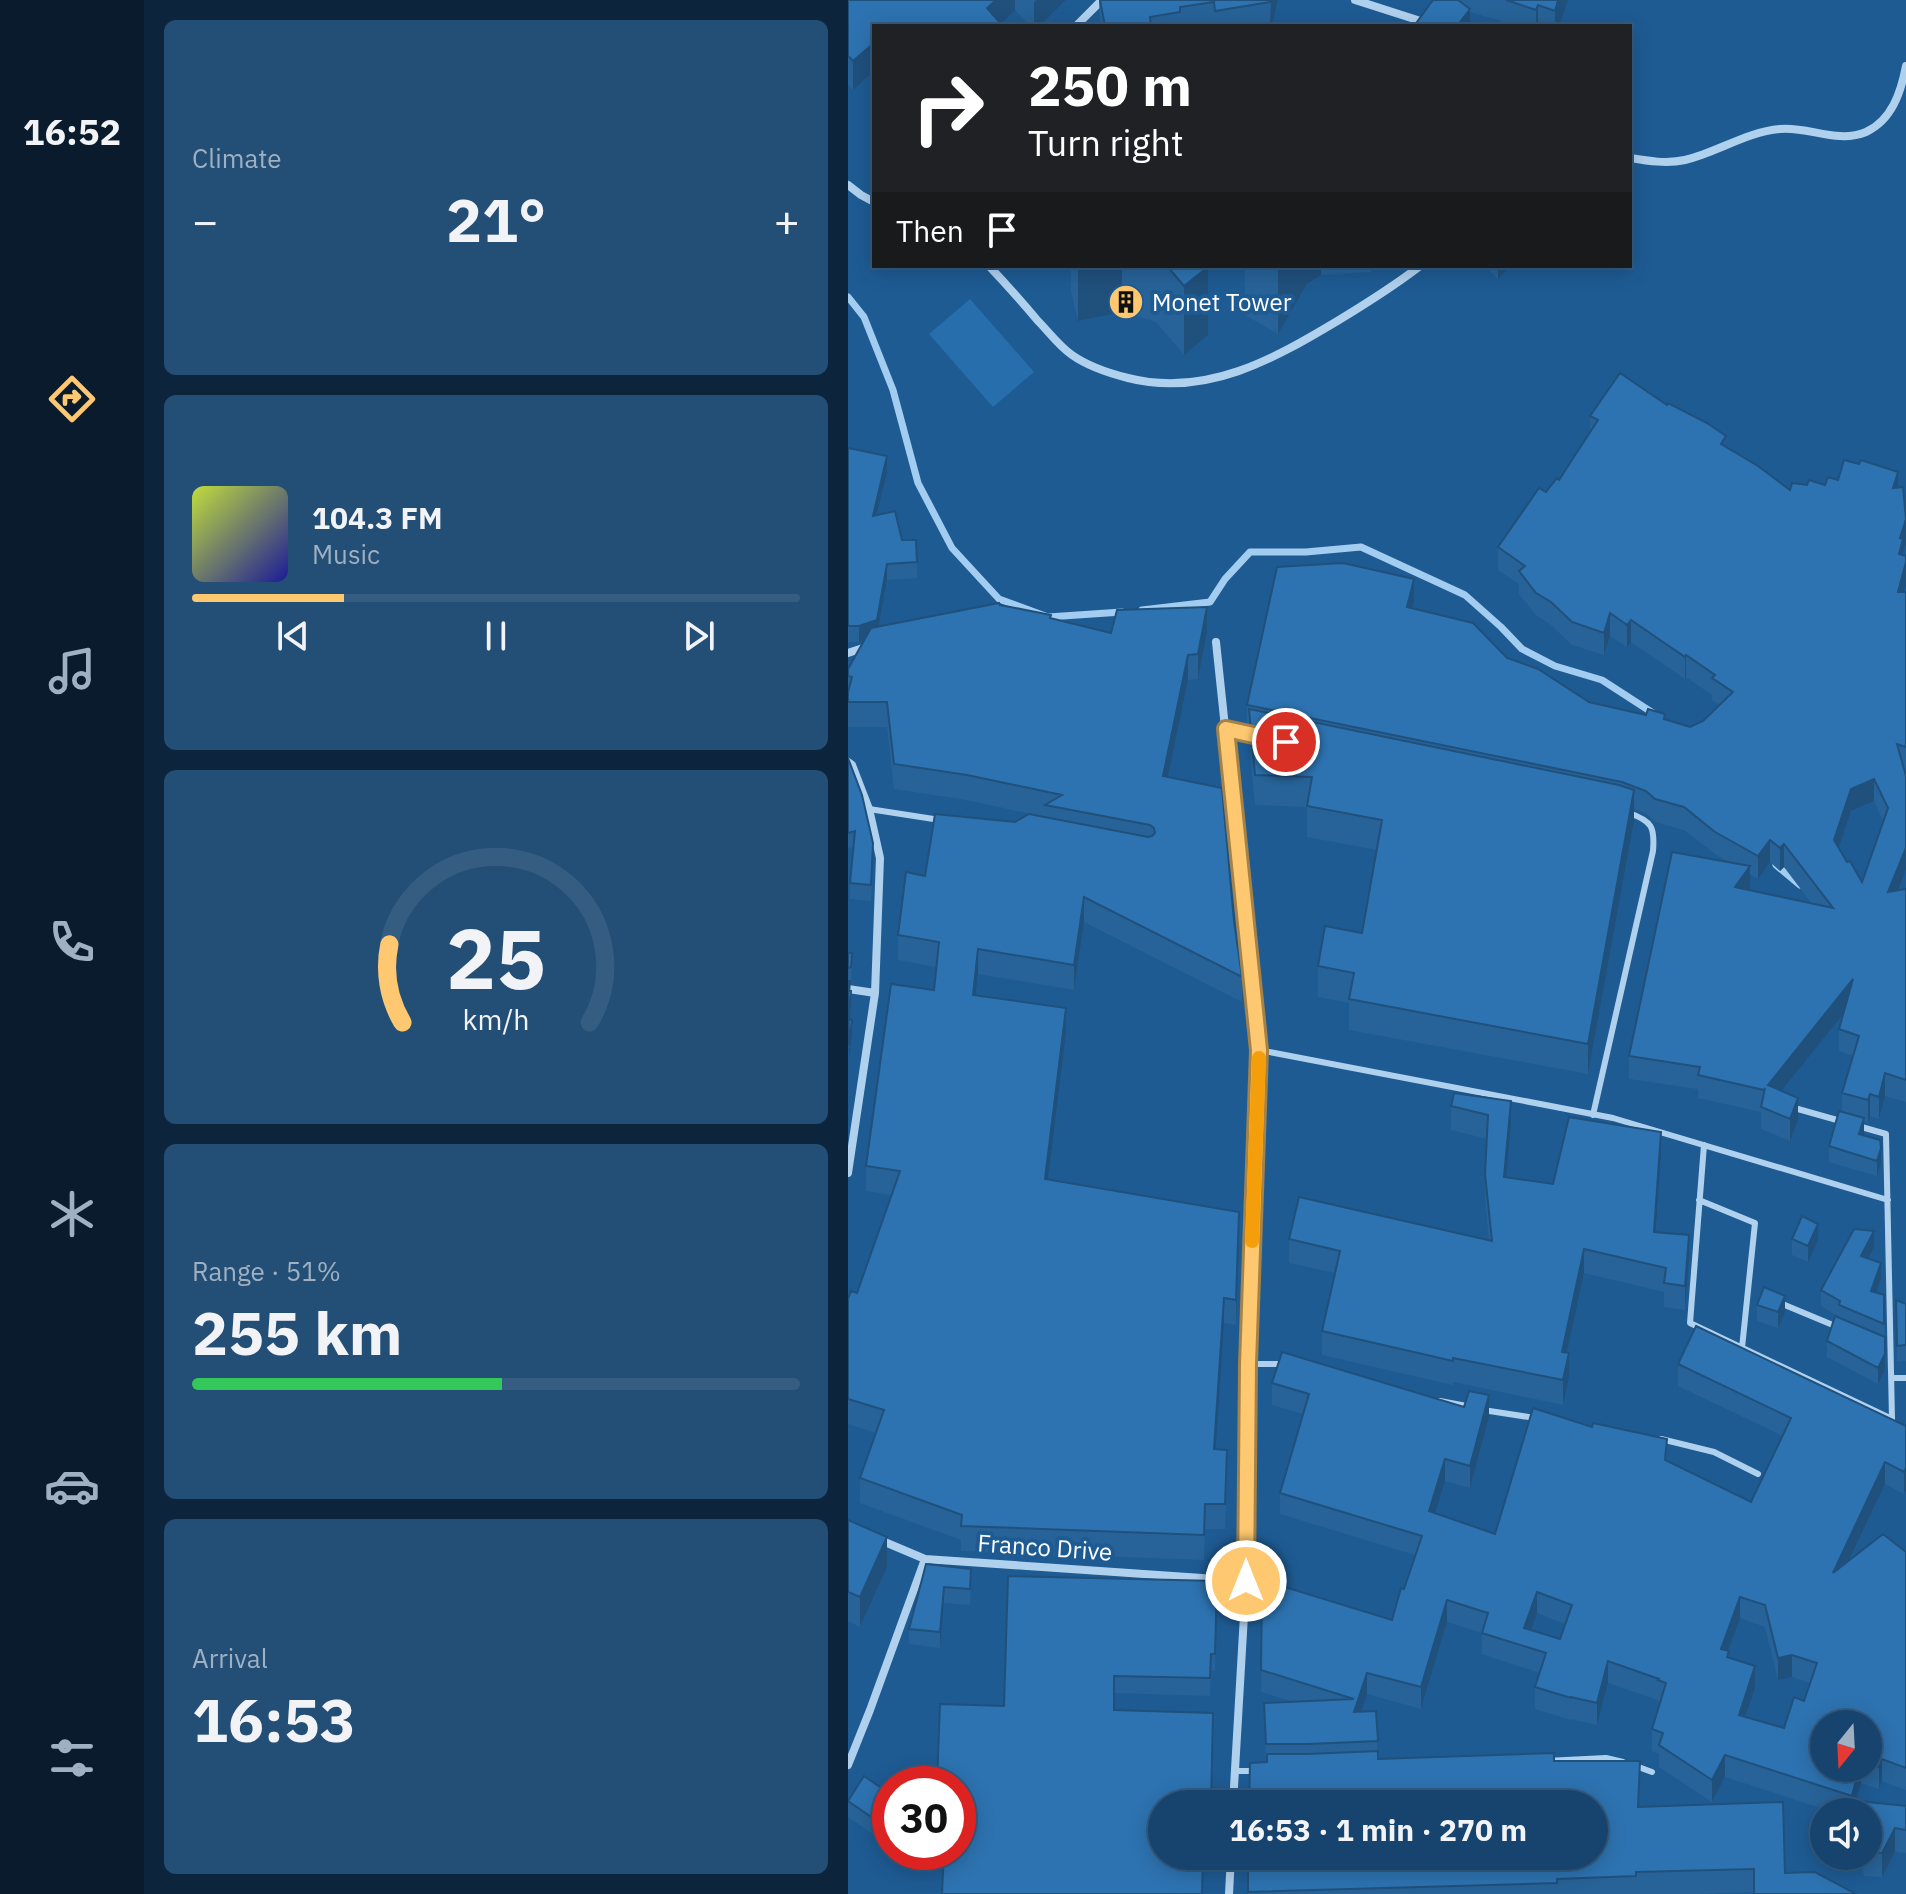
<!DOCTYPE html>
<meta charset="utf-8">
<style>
:root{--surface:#16446e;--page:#234e76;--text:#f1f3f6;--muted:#9eb0c2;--line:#355c81;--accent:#fdc86f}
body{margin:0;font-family:"IBM Plex Sans",sans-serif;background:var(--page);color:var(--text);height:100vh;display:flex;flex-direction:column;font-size:30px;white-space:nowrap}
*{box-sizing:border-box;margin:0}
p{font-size:26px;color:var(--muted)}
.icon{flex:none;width:44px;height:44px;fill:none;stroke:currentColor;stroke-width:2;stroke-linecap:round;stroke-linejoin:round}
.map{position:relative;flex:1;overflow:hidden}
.drawer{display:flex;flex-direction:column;gap:20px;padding:20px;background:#0c253c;width:704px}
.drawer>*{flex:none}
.hud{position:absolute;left:24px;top:24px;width:760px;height:244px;border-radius:0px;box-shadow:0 4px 20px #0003,0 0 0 2px var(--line);background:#202124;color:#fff;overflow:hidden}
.needle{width:52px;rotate:198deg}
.controls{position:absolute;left:962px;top:1710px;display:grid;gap:16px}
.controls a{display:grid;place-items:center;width:72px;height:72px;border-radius:50%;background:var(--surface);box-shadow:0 4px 20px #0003,0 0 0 2px var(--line);font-size:40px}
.speed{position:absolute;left:24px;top:1766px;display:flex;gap:16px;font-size:40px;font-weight:700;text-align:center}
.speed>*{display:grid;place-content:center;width:104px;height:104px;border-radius:50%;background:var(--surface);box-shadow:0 4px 20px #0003,0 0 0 2px var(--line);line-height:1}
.speed .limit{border:12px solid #d22;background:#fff;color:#111}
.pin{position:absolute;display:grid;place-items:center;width:68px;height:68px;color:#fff;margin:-34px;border:4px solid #fff;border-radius:50%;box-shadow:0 2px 8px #0007}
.me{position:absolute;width:88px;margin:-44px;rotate:0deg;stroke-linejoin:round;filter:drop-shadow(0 0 6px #0008)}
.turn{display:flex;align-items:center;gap:28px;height:168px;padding:0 24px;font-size:36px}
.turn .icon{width:104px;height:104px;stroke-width:2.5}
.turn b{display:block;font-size:56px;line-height:68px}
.then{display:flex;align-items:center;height:76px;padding:0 24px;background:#0003;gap:16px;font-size:30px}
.big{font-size:60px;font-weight:800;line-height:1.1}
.drawer .widget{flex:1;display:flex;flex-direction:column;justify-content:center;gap:12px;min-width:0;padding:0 28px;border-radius:12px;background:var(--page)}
.drawer .dial{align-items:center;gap:0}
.dial svg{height:208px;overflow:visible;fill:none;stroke:var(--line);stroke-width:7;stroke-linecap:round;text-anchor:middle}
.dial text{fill:var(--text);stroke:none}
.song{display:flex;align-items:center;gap:24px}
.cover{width:96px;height:96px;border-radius:12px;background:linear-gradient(135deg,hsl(70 70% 55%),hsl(240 70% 35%))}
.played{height:8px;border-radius:4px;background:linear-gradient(90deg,var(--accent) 25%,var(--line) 25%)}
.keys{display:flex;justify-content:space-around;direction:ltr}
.heat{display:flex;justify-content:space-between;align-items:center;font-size:44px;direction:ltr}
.charge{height:12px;border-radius:6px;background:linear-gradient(90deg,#34c759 51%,var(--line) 0)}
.trip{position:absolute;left:300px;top:1790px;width:460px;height:80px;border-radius:40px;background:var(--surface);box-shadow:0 4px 20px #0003,0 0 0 2px var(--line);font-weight:800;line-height:80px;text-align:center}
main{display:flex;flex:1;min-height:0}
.dock{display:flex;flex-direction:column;width:144px;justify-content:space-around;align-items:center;background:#091b2c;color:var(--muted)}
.dock .icon{width:56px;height:56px}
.dock .on{color:var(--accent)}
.dock b{font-size:36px;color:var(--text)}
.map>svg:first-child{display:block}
</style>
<main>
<nav class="dock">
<b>16:52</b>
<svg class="icon on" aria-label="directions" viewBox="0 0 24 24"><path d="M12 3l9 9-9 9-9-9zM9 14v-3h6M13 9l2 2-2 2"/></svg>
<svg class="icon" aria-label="music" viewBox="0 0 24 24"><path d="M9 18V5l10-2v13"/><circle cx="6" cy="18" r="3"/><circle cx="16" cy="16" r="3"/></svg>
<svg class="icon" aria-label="phone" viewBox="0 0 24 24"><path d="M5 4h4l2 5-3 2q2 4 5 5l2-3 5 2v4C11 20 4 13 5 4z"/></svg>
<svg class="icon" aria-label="climate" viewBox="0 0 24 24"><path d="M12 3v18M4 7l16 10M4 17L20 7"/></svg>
<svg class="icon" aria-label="car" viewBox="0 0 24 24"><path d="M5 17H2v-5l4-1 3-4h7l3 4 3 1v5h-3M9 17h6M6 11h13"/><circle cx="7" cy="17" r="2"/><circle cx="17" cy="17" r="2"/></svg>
<svg class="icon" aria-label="filters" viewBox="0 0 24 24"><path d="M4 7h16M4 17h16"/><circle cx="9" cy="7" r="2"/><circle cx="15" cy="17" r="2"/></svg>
</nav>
<section class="drawer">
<div class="widget"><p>Climate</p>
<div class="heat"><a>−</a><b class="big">21°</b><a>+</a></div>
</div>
<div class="widget">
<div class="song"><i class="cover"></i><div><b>104.3 FM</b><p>Music</p></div></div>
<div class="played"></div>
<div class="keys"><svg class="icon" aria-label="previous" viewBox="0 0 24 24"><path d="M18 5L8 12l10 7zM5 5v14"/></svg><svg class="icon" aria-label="pause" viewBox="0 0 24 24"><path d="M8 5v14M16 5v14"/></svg><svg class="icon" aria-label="next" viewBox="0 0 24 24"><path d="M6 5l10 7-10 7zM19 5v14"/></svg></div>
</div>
<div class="widget dial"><svg viewBox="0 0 100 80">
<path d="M14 69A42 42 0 1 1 86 69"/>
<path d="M14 69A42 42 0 0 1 9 39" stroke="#fdc86f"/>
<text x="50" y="56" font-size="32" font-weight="700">25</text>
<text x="50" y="72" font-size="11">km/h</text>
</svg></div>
<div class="widget"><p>Range · 51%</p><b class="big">255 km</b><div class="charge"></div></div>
<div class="widget"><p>Arrival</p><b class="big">16:53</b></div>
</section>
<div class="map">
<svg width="1058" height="1894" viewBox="0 0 1058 1894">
<rect width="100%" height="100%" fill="#1e5b93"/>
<path fill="#276eac" d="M122,299L186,372L145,407L81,334Z"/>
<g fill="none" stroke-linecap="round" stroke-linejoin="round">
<path stroke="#a3cdf0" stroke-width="7" d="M0,297L16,317L45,390L70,483L104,548L151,599L200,617L274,612
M294,610L362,602L377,579L402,552H458L513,547L617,595L653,627L674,649L707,666L754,680L808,715
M928,865L952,885"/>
<path stroke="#b0d1ee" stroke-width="6" d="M378,729L405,735
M21,809L92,820
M411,1050L765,1118L1040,1200
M950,1109L996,1122
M745,1115L805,851C807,827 804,821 781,813
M856,1145L842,1323L1044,1419L1038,1134L1010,1126
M851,1200L907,1223L894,1348
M932,1303L992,1328
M400,1364H437
M1044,1378H1058
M592,1401L624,1407
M635,1410L687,1418
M813,1439L866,1452L910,1474
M698,1761L758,1758L775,1762
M785,1765L804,1772
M386,1771H408"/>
<path stroke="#b0d1ee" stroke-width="8" d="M507,0L588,26
M228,26L254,0
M782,158C800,161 819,164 837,160C870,152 898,132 932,129C960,126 989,144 1018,132C1044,120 1053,92 1058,66
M0,185L13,195L26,202
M141,266C158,284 174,302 190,321C201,332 211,346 224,355C241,367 260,373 280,378C358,398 426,359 491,320C519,303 546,286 572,266
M368,642L411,1050L400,1364L398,1581L385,1804
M0,653L18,647
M0,762L4,765L21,809L32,858L27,993L0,1173
M0,989L27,993
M32,1540L77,1559L398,1581
M0,1765L22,1710L77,1559
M381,1894L383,1856"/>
</g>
<path fill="#276398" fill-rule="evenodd" d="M0,0H218L191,26H182L167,10L26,26V71L5,90L0,85Z
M251,0H430V2L424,26H252Z
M583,0H720L711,26H653V21L622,12V26Z
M223,266H359L360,335L336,355L308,322L274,312L230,321L223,291Z
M397,266H523V272L473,275L459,284L430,334L397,315Z
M637,266H662L650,279Z
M742,416L878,447L942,490L959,485H977L990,480L1050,487L1055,552L1056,592H1058V770L1056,769L1058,776V870L1050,890L1058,889V1102L1037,1096L1031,1119L1022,1116L1020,1123L1016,1121L1015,1135L1033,1164L1029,1176L981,1162V1146L994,1112V1093L1005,1056L991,1051V1029L995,1014L933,1090L950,1120L942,1141L913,1129V1112L850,1098V1089L781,1079V1056L882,863L867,854L836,830L807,822L798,813L786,809V821L740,1074L501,1030V1003L470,997V966L514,933L529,850L459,837V807L407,805L401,740V728L399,727V705L566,601L564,608L741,702L817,719L842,727L855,721L871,705L864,700V695L838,677L837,679L783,642L779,647L762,636L756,655L724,645L703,625L688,615L671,594V584L650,570V547L698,492L711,480L742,431ZM1026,801L1035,821L1014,882L999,862L991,848L1003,811ZM922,862L932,871L936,867L964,904L901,890L902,874L910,879Z
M0,448L39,472L29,515L54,540L69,562V578L39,580L31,626L152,605L263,633L359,632L350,679L340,680L320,777L386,921L394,977V1002L236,922L226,990L130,974L128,995L218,1033L200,1180L391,1237L388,1325L376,1323L367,1449L379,1475L377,1529H357L356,1560L113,1551V1540L12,1503V1478L28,1433L0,1424V1299L9,1293L43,1195L18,1191V1166L86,990L88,967L50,960V935L77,876L167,822L192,816L119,800L46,789L39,727H0V669L16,640L11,642H0Z
M0,758L25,859L23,901L2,899V883L6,847L0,848Z
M0,953L4,968L3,982H2L3,1006L2,1020L4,1035L1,1060Z
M606,1093L663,1125L658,1177L705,1184L813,1156L808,1232L841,1259L837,1310L816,1307V1292L736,1273L719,1353L721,1377L715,1405L605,1382V1385L474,1355V1331L487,1273L441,1263V1239L641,1241L637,1198L639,1139L603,1130V1106Z
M944,1239L970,1240L960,1262L944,1255Z
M1026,1247L1020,1258L1033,1279L1028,1293L1036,1295L1037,1370L1030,1384L979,1357V1341L991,1317L973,1306V1290Z
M1048,1300L1058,1304V1361L1049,1362Z
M909,1305L937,1312L930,1328L909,1321Z
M830,1364L1058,1426L1056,1494L1037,1484L1001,1561L1058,1552V1790L1034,1781L1031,1789L1013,1783L1005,1812H985L877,1777L864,1802L811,1767V1754L804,1751V1729L812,1703L810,1702V1700L760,1683L749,1725L723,1719V1720L687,1709V1687L692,1673L634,1654V1633L599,1622L573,1709L519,1694L513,1712L528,1711L530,1759L706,1761L791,1807L937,1873L1008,1894H906V1892L849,1894H400V1856L418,1762L416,1703L446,1702L413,1692L414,1580L544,1620L567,1555L432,1514V1493L455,1414L424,1405V1383L641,1417L622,1488L597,1481L587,1513L647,1534L819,1461L903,1502L935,1436L830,1386ZM689,1613L717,1624L712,1639L683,1630ZM892,1618L917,1627L930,1680L944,1677L962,1683L956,1701L936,1728L898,1717L907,1688L881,1658L880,1651ZM1020,1724V1768H976Z
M0,1520L39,1567L12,1627L0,1621Z
M78,1564L123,1585L122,1605L96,1603L92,1648L61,1644V1629Z
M369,1581L367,1671H363L362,1696L266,1693V1710L314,1804L156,1706Z
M42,1794L38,1843L0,1817V1799Z
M1058,1806V1853L1047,1852L1034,1877L1016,1876L1011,1856H1020V1812Z"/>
<path fill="#20507c" d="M148,0H167V10L151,26L139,8Z
M188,0H218L191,26H186V2Z
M423,0H430L424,26H422Z
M710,0H720L711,26H707V11Z
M690,5V26H688V10Z
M622,9V26H609Z
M26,43V71L5,90V61Z
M230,266H274V312L230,321Z
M430,266H473V275L459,284L430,334Z
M650,266H662L650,279Z
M360,267V335L336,355V286Z
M39,456V472L25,531V516Z
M1050,472V495L1045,488Z
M1058,521V544L1055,552V562L1051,554L1052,538Z
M1058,562V585L1050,614V592Z
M39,564V580L29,636L11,642V626Z
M566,579V601L559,629V607Z
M359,607V632L350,679V654Z
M762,613V636L756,655V633Z
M783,620V642L779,647V625Z
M340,655V680L315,801V776Z
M838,655V677L837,679V657Z
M1026,779V801L1003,811L986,862V840L1003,789Z
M786,790V821L740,1074V1044Z
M1058,829V870L1040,915V892Z
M922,840V862L910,879V856Z
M936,844V867L932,871V848Z
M902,866V889L887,909V887Z
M236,897V922L226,990V965Z
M130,949V974L125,1020V995Z
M1005,979V1002L920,1107V1085Z
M218,1008V1033L197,1204V1179Z
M4,1020V1035L1,1060V1045Z
M1037,1073V1096L1031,1119V1097Z
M1022,1094V1116L1020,1123V1100Z
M950,1098V1120L942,1141V1119Z
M663,1101V1125L656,1201V1177Z
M1016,1118V1134L1011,1150V1134Z
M813,1132V1156L806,1256V1232Z
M1033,1148V1164L1029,1176V1161Z
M391,1212V1237L388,1325V1300Z
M970,1224V1240L960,1262V1246Z
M1026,1231V1247L1013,1272V1256Z
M841,1235V1259L837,1310V1286Z
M736,1249V1273L714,1376V1352Z
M1033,1263V1279L1023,1307V1291Z
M937,1296V1312L930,1328V1312Z
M376,1298V1323L366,1474V1449Z
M721,1353V1377L715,1405V1380Z
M1037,1354V1370L1030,1384V1368Z
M641,1395V1417L622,1488V1466Z
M597,1459V1481L581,1533V1511Z
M1037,1462V1484L985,1594V1573Z
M1058,1468V1490L1056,1494V1472Z
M39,1537V1567L12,1627V1597Z
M96,1587V1603L92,1648V1632Z
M689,1592V1613L677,1647L676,1628Z
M892,1597V1618L873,1670V1649Z
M599,1600V1622L573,1709V1687Z
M944,1655V1677L930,1680V1658Z
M760,1661V1683L749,1725V1703Z
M907,1666V1688L891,1737V1715Z
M519,1673V1694L506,1734V1712Z
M877,1755V1777L864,1802V1780Z
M1034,1759V1781L1031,1789V1767Z
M1011,1768H1013V1783L1005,1812H1004V1796Z
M42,1821V1837L38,1843V1827Z
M1047,1828V1852L1034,1877V1853Z"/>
<path fill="#2d73b1" stroke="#20507c" stroke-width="2" fill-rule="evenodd" d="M0,0H148L139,8L155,26H26V43L5,61L0,56Z
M252,0H423L422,2L367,11L366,2L332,7V12L302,17L303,26H257Z
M585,0H610L622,9L609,26H566Z
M658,0H710L707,11L690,5L688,10Z
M319,266H359L360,267L336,286Z
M772,373L819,405L820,403L859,423L878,436L873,444L910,466L942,490L944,483L959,485L961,480L977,485L980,477L990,480L996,460L1011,464L1013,460L1050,472L1045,488L1055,487L1058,519L1052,538L1055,539L1051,554L1058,556V562L1050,592H1058V747L1049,744L1058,776V848L1040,892L1058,889V1080L1037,1073L1031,1097L1022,1094L1020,1100L994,1093L1011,1036L991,1029L1005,979L920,1085L950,1098L942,1119L913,1107L917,1088L916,1090L850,1075L852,1067L781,1056L824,852L902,866L887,887L985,908L936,844L932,848L922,840L910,856L867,832L836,807L807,799L798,791L774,782L399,705L429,567L495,563L566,579L559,607L625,623L659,658L690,669L741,702L798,715L800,709L817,714L816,719L842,727L855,721L885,692L864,678L867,675L838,655L837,657L783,620L779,625L762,613L756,633L724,622L703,602L688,593L671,571L677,566L650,547L691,488L698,492L709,478L711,480L750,420L742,416ZM1026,779L1040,808L1014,882L1002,861L999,862L986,840L1003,789Z
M0,448L39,456L25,516L47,511L54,540H68L69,562L39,564L29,620L11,626H0Z
M151,603L152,605L203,615L202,618L263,633L269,610L359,607L350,654L340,655L315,776L374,788L386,921L394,977L236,897L226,965L130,949L125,995L218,1008L197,1179L391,1212L388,1300L376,1298L366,1449L379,1450L377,1504H357L356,1535L113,1526L114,1515L12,1478L36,1410L0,1399V1299L3,1291L9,1293L52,1171L18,1166L43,984L86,990L91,942L50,935L58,872L77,876L87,814L167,822L181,814L300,837L304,836L307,833L306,828L302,825L197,805L214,795L119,775L46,764L39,702H0V692L4,677L0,676V669L23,628Z
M401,709L771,785L786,790L740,1044L501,999L506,973L470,966L477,926L514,933L534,820L459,806L464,777L407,775Z
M0,758L14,795L25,843L23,885L2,883L7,831L0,833Z
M0,953H4L3,967L0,968Z
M0,981H2L1,991H3L1,1019L4,1020L1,1045Z
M606,1093L663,1101L656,1177L705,1184L721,1117L813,1132L806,1232L841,1235L837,1286L816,1283L818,1268L736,1249L714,1352L721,1353L715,1380L605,1358V1361L474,1331L492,1251L441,1239L451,1197L644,1241L637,1174L640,1115L603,1106Z
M991,1111L1016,1118L1011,1134L1032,1140L1033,1148L1029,1161L981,1146Z
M954,1216L970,1224L960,1246L944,1239Z
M1006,1229L1026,1231L1013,1256L1033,1263L1023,1291L1036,1295V1324L991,1305L992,1301L973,1290Z
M916,1287L937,1296L930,1312L909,1305Z
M1048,1300L1058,1304V1345L1049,1346Z
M987,1316L1037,1337V1354L1030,1368L979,1341Z
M848,1326L1058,1426V1468L1056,1472L1037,1462L985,1573L1035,1534L1058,1552V1768L1034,1759L1031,1767L1020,1763V1724H976V1768H1011L1004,1796L877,1755L864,1780L811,1745L815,1733L804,1729L818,1683L810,1680L811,1679L760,1661L749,1703L723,1697V1698L687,1687L698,1653L634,1633L640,1613L599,1600L573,1687L519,1673L506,1712L528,1711L530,1741L460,1744H418L416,1703L506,1699L413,1670L414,1580L544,1620L553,1588L556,1589L574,1536L432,1493L461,1394L424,1383L434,1352L616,1407L621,1391L641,1395L622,1466L597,1459L581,1511L647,1534L685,1408L744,1427L745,1423L819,1439L817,1460L903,1502L943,1418L830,1364ZM689,1592L724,1605L712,1639L676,1628ZM892,1597L917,1605L930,1658L944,1655L969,1663L956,1701L946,1697L936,1728L891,1715L907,1666L879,1657L881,1651L873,1649Z
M0,1520L39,1537L12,1597L0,1592Z
M78,1564L123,1569L122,1589L96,1587L92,1632L61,1629Z
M160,1576L369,1581L367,1654H363L362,1678L266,1676V1710L365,1713L363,1804H314V1856H355L354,1894H94L96,1852H110V1784H89L92,1704L156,1706Z
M530,1751V1759L706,1753V1761H792L790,1807L935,1802L937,1873L967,1872L1008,1894H906V1869L788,1872V1876L709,1879V1883L400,1892V1856H746V1804H401L402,1763L419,1762V1754H460Z
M16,1776L42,1794V1821L38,1827L0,1801Z
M1010,1801L1058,1806V1830L1047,1828L1034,1853H1020V1812H1009Z"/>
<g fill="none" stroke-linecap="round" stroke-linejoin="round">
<g stroke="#a48248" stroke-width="20">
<path id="route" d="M398,1581L400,1364L411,1050L378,729L438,742"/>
</g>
<use href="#route" stroke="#fdc86f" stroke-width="14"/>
<path stroke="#f59e0b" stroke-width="14" d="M404,1241L411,1058"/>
</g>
<defs>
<g id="building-disc" transform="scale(1.8)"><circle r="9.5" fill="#fdc86f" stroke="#1e5b93"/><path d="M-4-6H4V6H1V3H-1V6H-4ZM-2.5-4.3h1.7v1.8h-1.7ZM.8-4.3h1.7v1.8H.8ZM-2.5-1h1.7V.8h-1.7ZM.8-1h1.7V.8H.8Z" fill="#111"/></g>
</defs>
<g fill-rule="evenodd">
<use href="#building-disc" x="278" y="302"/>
</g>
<g text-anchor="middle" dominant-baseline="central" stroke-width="8" stroke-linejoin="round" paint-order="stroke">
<g font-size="24" fill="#fff" stroke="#1e5b93" text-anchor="start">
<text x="304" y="302">Monet Tower</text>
</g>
<g font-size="24" fill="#fff" stroke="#1e5b93">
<text transform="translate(197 1547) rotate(4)">Franco Drive</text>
</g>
</g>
</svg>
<div class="controls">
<a><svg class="needle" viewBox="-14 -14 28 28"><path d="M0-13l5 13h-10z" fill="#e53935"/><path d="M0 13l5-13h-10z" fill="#9eb0c2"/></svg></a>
<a><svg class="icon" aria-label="sound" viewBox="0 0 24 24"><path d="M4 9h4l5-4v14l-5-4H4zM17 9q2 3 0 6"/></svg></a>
</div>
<div class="speed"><div class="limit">30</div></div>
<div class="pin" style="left:438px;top:742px;background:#d93025"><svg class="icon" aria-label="arrive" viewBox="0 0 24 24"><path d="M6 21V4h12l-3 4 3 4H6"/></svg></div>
<svg class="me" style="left:398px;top:1581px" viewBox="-20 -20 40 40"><circle r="17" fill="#fdc86f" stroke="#fff" stroke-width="3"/><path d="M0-11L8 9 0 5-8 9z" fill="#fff"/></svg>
<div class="trip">16:53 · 1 min · 270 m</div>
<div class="hud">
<div class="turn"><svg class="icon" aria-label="right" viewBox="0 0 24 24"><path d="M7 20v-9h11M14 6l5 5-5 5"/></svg><div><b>250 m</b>Turn right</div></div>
<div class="then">Then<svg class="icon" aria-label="arrive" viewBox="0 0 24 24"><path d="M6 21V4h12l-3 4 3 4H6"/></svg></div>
</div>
</div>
</main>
